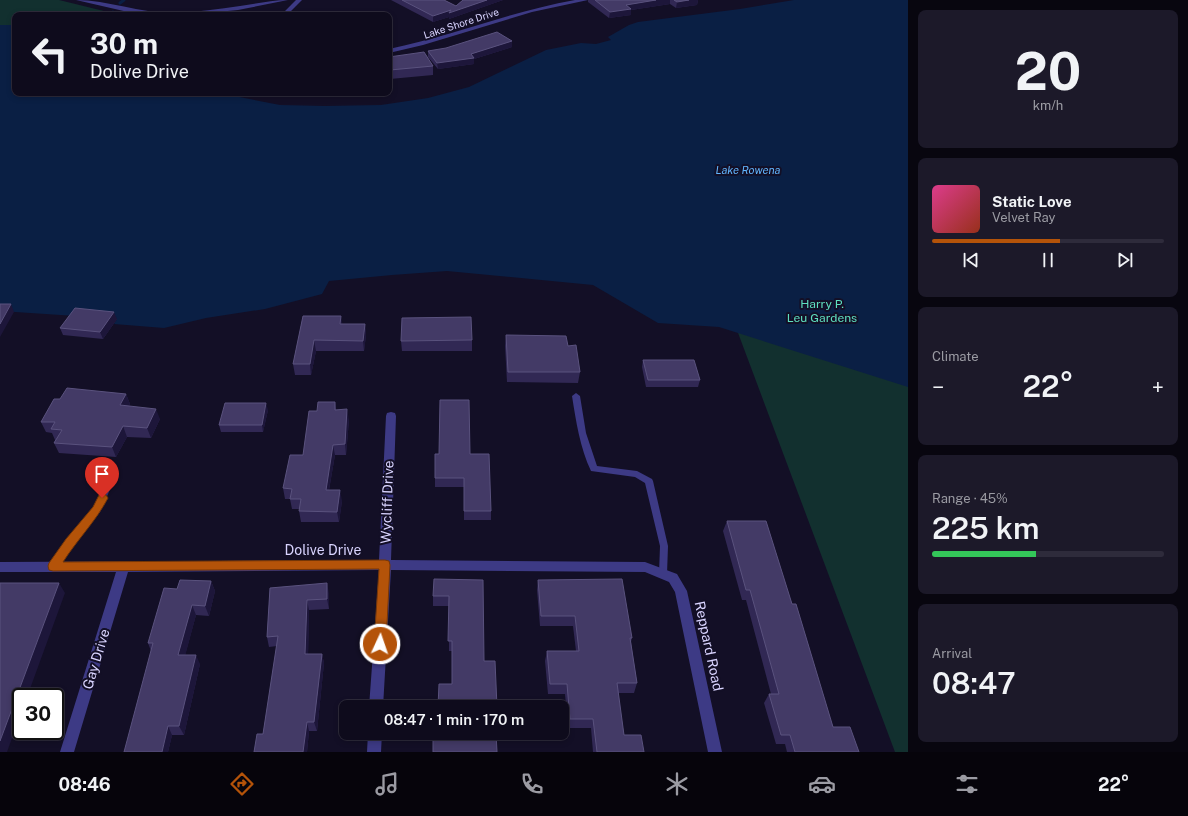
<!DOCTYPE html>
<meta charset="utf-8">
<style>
:root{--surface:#0e0b1c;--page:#1c1929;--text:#f1f3f6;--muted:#9b9ba3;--line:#2e2b3b;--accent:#b45309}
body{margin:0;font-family:"Public Sans",sans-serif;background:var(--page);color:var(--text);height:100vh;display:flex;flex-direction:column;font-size:15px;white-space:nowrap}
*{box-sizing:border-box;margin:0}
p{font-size:13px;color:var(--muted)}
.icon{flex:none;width:22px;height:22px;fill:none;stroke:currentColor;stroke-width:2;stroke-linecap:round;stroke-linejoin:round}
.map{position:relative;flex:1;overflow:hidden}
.details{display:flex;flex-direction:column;gap:10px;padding:10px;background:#08060f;width:280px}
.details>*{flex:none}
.hud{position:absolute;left:12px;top:12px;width:380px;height:84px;border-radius:8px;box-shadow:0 2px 6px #0003,0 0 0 1px var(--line);background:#0e0b1c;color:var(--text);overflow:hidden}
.speed{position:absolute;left:12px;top:688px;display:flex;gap:8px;font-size:20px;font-weight:700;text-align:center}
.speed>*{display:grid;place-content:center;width:52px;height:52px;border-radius:50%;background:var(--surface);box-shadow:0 2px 6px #0003,0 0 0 1px var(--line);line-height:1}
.speed .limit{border:2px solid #111;border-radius:6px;background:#fff;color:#111}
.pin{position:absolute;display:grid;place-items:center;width:34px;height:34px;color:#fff;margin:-41px -17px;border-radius:50% 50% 50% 0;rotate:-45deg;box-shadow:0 0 4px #0007}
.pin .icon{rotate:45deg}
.me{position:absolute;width:44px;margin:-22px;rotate:3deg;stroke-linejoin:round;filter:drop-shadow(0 0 3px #0008)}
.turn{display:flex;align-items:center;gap:14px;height:84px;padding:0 12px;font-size:18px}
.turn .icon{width:52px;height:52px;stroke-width:2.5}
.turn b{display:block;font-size:28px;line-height:34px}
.big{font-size:30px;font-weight:600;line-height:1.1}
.details .tile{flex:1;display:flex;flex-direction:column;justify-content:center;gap:6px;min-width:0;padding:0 14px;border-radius:8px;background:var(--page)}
.details .dial{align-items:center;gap:0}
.dial b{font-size:52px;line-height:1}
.song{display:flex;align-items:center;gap:12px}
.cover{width:48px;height:48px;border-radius:6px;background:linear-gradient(135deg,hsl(330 70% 55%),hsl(10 70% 35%))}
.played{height:4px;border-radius:2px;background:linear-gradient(90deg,var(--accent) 55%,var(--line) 55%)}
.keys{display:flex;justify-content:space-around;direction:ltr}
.heat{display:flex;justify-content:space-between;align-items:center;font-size:22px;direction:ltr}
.charge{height:6px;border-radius:3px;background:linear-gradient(90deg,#34c759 45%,var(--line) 0)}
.trip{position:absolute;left:339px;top:700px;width:230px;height:40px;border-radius:8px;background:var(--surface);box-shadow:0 2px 6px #0003,0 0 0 1px var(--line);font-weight:600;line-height:40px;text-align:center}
.menu{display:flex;height:64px;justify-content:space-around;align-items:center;background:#06040b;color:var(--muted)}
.menu .icon{width:28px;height:28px}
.menu .active{color:var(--accent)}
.menu b{font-size:18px;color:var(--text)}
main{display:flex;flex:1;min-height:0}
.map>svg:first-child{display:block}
</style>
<main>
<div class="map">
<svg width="908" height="752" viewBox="0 0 908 752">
<rect width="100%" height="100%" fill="#130f26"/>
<path fill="#12302f" d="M0,0H59L112,13L110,15H15V93L0,150Z
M908,224V752H895L698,226Z"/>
<path fill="#0a1f44" d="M794,0H908V387L719,327L658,323L593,285L447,271L392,275L329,281L322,294L265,309L206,318L164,328L114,324L117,319L78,314L76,316L0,311V25H15V93H219L280,105L325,106L381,105L428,98L469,87L546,50L581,43L596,44L611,40L608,37L629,25L638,22L740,9Z"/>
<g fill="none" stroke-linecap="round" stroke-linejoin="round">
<path stroke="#0a1f44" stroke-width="3" d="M120,3L124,0
M109,15L113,12"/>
<path fill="#3d3a85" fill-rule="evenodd" d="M576,393L580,396L586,433L597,466L637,471L652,479L653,481L668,546L667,574L666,577L663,578L660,577L659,574L660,546L645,483L635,477L591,471C580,448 576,421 572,396Z
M108,482L111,483L112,485L100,512L73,544L56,569L53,570L50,569L49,566L50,563L67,540L94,508L105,483Z"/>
<path fill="#3d3a85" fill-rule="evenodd" d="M76,0C109,0 142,14 176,13C197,12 219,9 240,6C256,4 271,0 288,0L238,10L186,15H164L128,12Z
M296,0H302L287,15H281Z
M575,0H588L532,12L423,45L389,53V49C452,36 512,11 575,0Z
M391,412L395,413L396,416L391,560L645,562L677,574L687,591L722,752H708L675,592L669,582L645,572L391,570L383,707H369L379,570L128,572L74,752H60L116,572H0V562L379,560L386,416L387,413Z
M368,733H382L381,752H367Z"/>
</g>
<path fill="#312854" d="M391,0H444L456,6L463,0H503L449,19V17L433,22Z
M588,0H698L697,5L676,8L670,4L631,10V15L609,18L588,2Z
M512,41V47L474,59V64L438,69L428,57V51Z
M389,57L433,66V75L390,79L389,76Z
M303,316L342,324H365L366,335L364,351H316L311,375H295L293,364Z
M117,319L103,339L63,335L60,328Z
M506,335L568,346L580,372L578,383L507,382L505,346Z
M472,340V351H402L401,341Z
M643,360L700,380L698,387H646L642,367Z
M126,394L130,404L129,406L160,419L151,438L127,437L116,457L59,453L54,443L55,440L52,433L46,432L41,422Z
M335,402L336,410L349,420L346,455H335L329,490L342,501L339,522H301L299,511V509H292L290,499H285L283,488L303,455L317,411Z
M268,410L263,432H221L219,425Z
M470,454L491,511V520H464V487H435V478Z
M727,521L792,604L833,727L859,752H787L785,744H776L764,703L769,694H771L746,600H742L723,531Z
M483,580L452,684V651H449V606H433V596Z
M538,580L632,638L631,642L637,683L634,693H618L624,735L644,752H593L591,728H568L565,694H548L545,661L547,651H576L573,626H540L537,590Z
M211,581L215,591L209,616L196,615L185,655L200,664L184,735H172L168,752L151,651L148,643L177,589Z
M270,588L329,593V609L309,610L308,654H322L324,663L317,731H309L307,752H254L263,734L277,646L269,647L267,637Z"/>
<path fill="#1d163a" d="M487,0H503L449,19V17L433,22V16Z
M656,0H670V4L631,10V15L609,18L610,12L626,5Z
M689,0H698L697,5L676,8L677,2Z
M512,41V47L474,59V64L438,69L437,63L471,54Z
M11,304L14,312L0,337V324Z
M114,312L117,319L103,339L100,332Z
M341,316L343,327L340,324Z
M365,324L366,335L364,351L363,341Z
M314,340L316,351L311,375L310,364Z
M126,394L130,404L124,416L120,405Z
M266,403L268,410L263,432L262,425Z
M156,409L160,419L151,438L147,428Z
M347,409L349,420L346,455L345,444Z
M123,426L127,437L116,457L112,447Z
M333,445L335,455L327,501L326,490Z
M340,490L342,501L339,522L337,512Z
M211,581L215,591L209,616L205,606Z
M59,583L65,593L27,697H21V713L7,752H0V741Z
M327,583L329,593V609L327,599Z
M307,600L309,610L308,663L305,654Z
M192,605L196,615L183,664L178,655Z
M322,654L324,663L317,731L314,722Z
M196,655L200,664L184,735L179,726Z
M307,722L309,731L307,752H303Z
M168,726L172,735L168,752H162Z"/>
<path fill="#433a66" stroke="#5a527e" d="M402,0H444L456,6L463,0H487L449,13L451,10L433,16Z
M595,0H656L626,5L631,9L610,12Z
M674,0H689L677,2Z
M497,32L512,41L471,54L474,58L437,63L428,51L446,48Z
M424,52L433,66L390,70L389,68V57Z
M0,304H11L0,324Z
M75,308L114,312L100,332L60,328Z
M303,316H341L340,324H365L363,341L314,340L310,364H293Z
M471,317L472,340L401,341L402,318Z
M506,335L566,336L568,346L576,345L580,372H508Z
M643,360H694L700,380H648Z
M67,388L126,394L120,405L156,409L147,428L123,426L112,447L54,443L62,430L51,429L55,422H41L54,399H60Z
M440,400H469L470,454H489L491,511H464V478H435V454H439Z
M318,402H335V410L347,409L345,444L333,445L326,490H340L337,512L299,511L301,499H290L292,489L283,488L290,455H303L309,411H317Z
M225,403H266L262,425H219Z
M727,521H766L792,604H796L833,727H850L859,752H795L790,735H781L769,694H779L750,590H746Z
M434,579L483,580L484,661H495L497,707H438L439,684H452V641H448L449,596H433Z
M622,579L632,638H630L637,683H617L624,735H641L644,752H597L593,719H570L567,684H550L547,651H579L575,616H541L538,580Z
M180,580L211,581L205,606L192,605L178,655H196L179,726H168L162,752H124L153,643H148L164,588L177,589Z
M0,583H59L0,741Z
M327,583V599L307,600L305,654H322L314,722H307L303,752H254L257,734H263L278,636L267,637L270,588Z
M438,733H496L497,752H433V734H438Z"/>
<path fill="#b45309" stroke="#753606" d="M102,493L106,495L108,498C96,521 77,540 63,562L385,560L389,561L390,565L386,644L384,648L380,649L376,648L374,644L379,569L53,571L49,570L48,566L49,563L66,539L93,507L99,495Z"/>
<g text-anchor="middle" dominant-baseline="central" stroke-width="4" stroke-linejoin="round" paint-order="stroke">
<g font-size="10" fill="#d9d4ff" stroke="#130f26">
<text transform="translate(461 23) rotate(-18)">Lake Shore Drive</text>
</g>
<g font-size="11" font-style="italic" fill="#62b6ff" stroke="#130f26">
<text x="748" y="170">Lake Rowena</text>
</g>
<g font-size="12" fill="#5fe0c0" stroke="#130f26">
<text x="822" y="304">Harry P.<tspan x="822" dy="14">Leu Gardens</tspan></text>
</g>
<g font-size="14" fill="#d9d4ff" stroke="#130f26">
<text transform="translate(387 502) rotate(-88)">Wycliff Drive</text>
<text x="323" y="550">Dolive Drive</text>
<text transform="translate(709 646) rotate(78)">Reppard Road</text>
<text transform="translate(96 659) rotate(-73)">Gay Drive</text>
</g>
</g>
</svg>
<div class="speed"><div class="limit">30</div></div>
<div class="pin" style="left:102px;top:498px;background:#d93025"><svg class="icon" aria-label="arrive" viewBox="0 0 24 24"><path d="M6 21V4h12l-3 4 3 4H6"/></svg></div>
<svg class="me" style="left:380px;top:644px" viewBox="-20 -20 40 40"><circle r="17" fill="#b45309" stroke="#fff" stroke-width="3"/><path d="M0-11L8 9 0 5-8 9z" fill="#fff"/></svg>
<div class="trip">08:47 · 1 min · 170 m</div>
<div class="hud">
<div class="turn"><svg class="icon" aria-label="left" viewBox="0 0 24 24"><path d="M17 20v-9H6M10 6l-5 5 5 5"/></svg><div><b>30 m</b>Dolive Drive</div></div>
</div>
</div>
<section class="details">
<div class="tile dial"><b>20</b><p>km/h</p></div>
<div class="tile">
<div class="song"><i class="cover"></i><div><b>Static Love</b><p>Velvet Ray</p></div></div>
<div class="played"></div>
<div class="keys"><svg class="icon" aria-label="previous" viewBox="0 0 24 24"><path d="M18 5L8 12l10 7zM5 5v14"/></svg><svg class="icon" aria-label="pause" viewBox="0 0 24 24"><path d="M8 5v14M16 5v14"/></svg><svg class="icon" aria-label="next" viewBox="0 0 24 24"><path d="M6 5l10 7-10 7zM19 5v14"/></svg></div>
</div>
<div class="tile"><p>Climate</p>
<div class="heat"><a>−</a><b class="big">22°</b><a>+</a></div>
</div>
<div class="tile"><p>Range · 45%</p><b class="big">225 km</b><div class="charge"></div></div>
<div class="tile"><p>Arrival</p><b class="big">08:47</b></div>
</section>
</main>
<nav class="menu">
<b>08:46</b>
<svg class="icon active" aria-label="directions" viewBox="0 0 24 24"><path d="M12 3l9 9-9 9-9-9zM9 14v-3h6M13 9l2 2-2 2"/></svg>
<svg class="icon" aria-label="music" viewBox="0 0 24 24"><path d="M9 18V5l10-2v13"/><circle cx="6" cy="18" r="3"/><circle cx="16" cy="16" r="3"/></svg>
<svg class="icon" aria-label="phone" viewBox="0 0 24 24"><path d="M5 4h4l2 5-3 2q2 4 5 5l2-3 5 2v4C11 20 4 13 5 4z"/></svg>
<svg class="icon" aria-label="climate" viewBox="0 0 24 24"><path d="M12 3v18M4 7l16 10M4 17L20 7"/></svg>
<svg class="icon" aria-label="car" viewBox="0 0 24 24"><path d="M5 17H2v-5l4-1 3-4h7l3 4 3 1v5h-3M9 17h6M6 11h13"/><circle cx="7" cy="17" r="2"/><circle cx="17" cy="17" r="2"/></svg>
<svg class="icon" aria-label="filters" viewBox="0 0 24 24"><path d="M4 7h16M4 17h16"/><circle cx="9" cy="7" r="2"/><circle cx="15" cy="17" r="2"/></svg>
<b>22°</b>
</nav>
